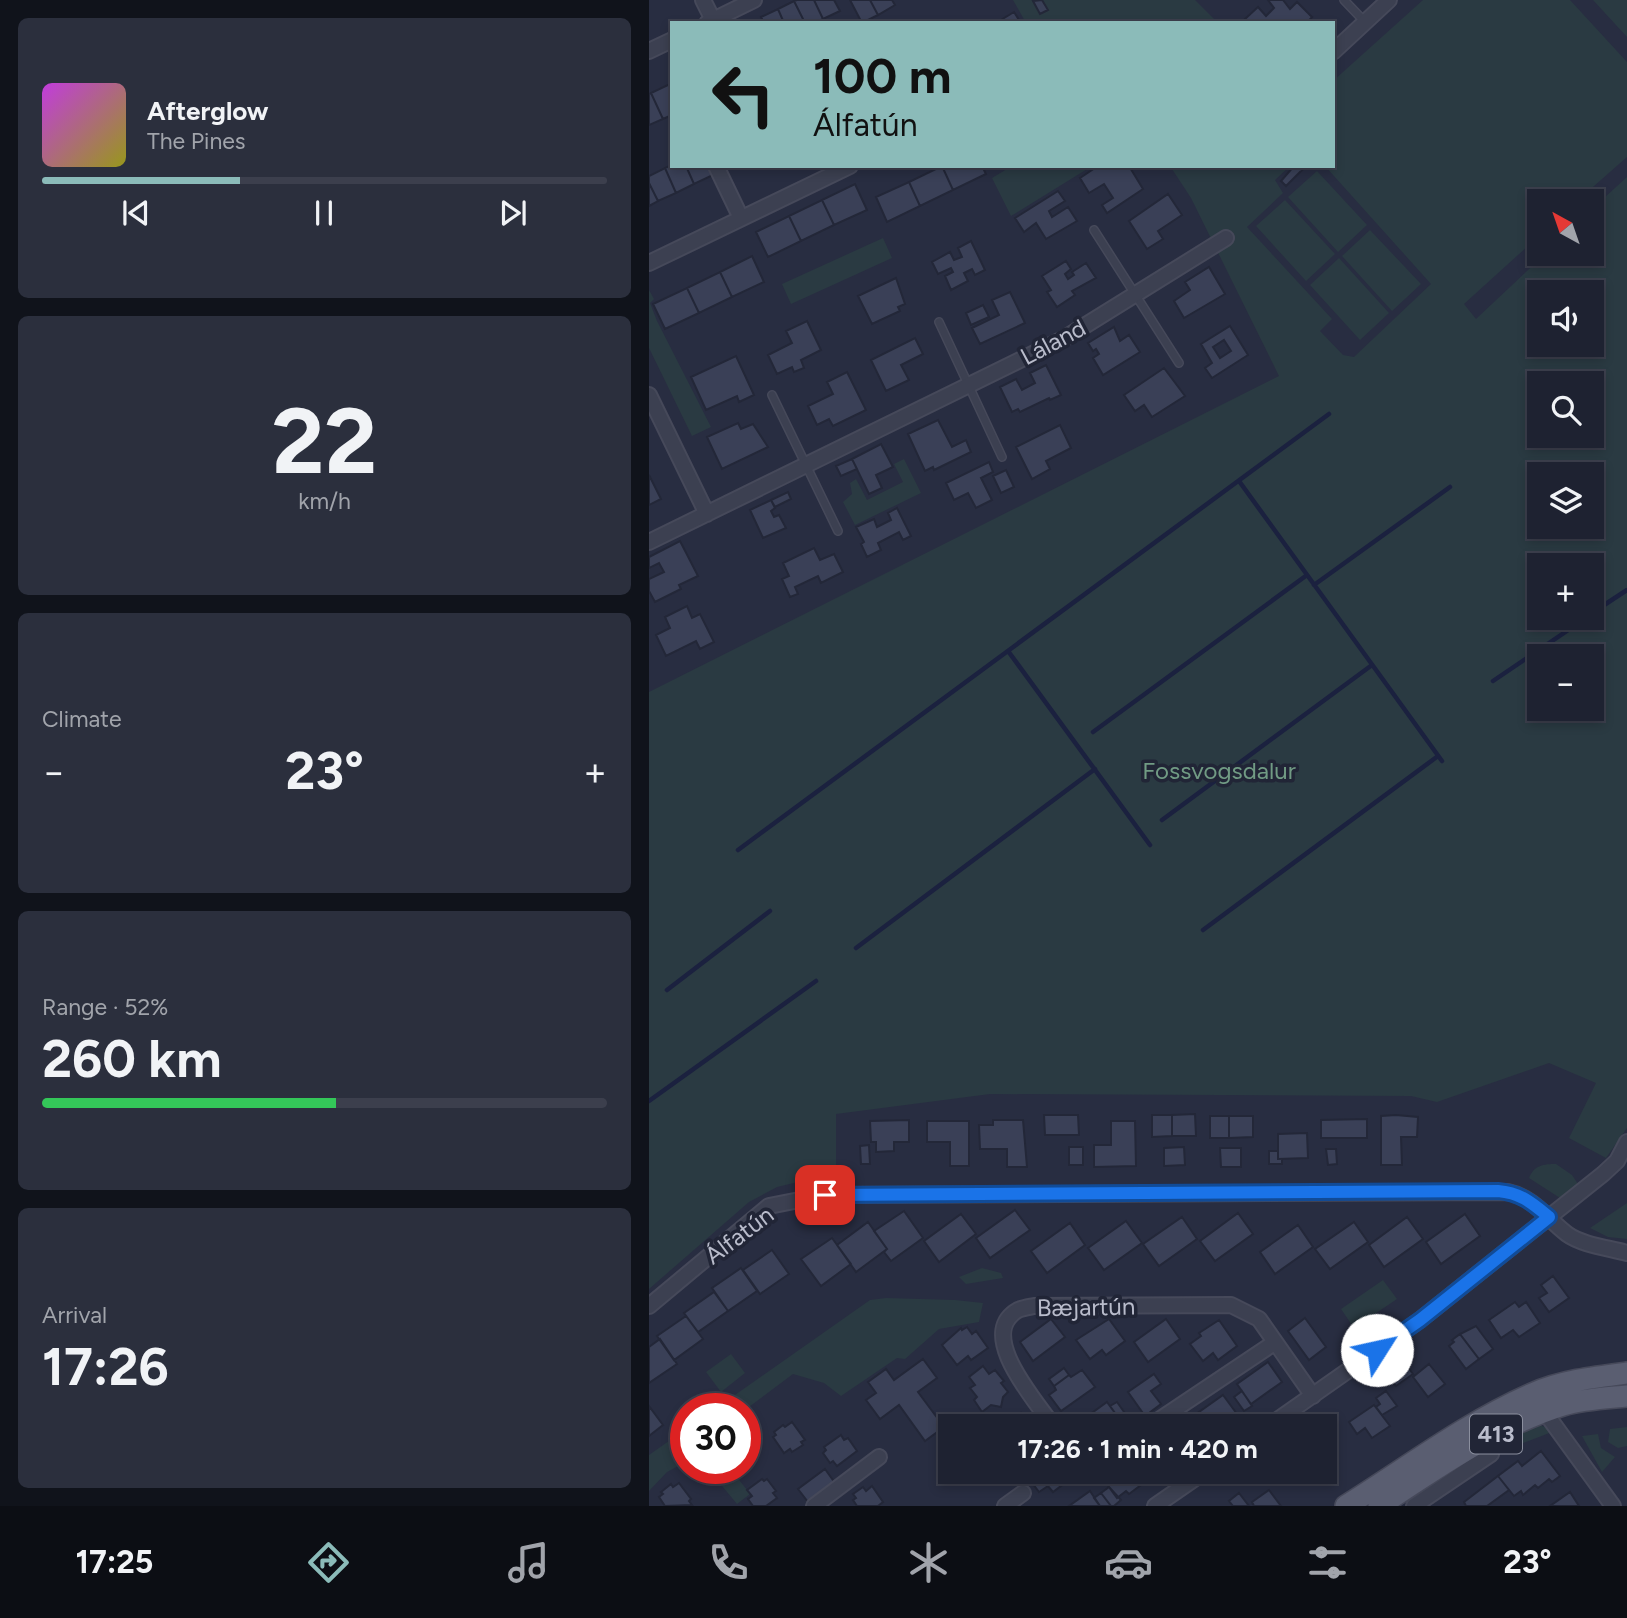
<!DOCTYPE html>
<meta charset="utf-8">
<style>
:root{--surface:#1e2231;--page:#2b2f3d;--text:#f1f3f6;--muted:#a1a4ab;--line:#3c3f4d;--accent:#8bbbb9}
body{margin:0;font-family:Figtree,sans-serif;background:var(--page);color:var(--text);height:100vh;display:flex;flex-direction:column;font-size:26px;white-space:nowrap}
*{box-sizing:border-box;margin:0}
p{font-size:23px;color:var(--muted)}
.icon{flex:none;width:38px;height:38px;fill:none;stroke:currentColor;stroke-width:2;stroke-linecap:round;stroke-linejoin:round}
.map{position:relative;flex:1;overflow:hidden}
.drawer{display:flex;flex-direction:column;gap:18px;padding:18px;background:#10131b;width:649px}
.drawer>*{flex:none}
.hud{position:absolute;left:21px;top:21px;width:665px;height:147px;border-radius:0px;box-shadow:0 4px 10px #0003,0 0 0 2px var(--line);background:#8bbbb9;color:#111;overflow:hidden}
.needle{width:46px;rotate:320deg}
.buttons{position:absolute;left:878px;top:189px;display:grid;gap:14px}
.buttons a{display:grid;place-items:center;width:77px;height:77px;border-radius:0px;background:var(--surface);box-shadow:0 4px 10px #0003,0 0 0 2px var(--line);font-size:35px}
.speed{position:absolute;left:21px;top:1393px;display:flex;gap:14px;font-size:35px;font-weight:700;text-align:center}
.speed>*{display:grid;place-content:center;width:91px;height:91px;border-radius:50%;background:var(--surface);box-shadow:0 4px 10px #0003,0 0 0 2px var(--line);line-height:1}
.speed .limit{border:10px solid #d22;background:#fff;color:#111}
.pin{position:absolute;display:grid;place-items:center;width:60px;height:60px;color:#fff;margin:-30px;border-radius:14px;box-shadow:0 4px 10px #0006}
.me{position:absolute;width:77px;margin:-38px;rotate:55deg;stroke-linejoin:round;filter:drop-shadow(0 0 5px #0008)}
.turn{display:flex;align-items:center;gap:24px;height:147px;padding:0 28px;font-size:32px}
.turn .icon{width:91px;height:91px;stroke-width:2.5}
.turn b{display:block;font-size:49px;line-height:60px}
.big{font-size:52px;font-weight:700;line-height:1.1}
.drawer .widget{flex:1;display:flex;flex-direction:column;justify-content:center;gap:10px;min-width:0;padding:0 24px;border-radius:10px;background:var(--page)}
.drawer .dial{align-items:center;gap:0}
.dial b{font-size:91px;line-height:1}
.song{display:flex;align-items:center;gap:21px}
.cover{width:84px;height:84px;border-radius:10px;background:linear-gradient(135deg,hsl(290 70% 55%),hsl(60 70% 35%))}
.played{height:7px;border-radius:4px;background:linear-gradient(90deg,var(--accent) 35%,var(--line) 35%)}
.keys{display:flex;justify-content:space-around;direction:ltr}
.heat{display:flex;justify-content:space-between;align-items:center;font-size:38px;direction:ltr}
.charge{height:10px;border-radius:5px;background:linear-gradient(90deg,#34c759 52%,var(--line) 0)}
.trip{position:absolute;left:289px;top:1414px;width:399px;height:70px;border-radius:0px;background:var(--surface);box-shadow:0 4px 10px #0003,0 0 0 2px var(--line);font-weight:700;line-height:70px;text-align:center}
.tabs{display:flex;height:112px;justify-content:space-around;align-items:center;background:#0c0e14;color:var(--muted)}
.tabs .icon{width:49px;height:49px}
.tabs .on{color:var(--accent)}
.tabs b{font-size:32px;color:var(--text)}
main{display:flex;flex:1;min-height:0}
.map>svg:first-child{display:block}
</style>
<main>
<section class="drawer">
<div class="widget">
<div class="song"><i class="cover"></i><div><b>Afterglow</b><p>The Pines</p></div></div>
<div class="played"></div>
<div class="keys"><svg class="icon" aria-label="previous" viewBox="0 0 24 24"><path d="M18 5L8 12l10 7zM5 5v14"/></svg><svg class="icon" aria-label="pause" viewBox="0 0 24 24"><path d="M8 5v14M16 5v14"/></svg><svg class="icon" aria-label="next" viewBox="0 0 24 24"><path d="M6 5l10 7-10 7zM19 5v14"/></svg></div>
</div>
<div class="widget dial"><b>22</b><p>km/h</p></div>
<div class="widget"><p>Climate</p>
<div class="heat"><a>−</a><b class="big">23°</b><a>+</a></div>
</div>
<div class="widget"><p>Range · 52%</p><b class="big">260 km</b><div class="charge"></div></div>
<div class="widget"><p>Arrival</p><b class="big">17:26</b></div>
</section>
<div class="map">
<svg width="978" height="1506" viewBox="0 0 978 1506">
<rect width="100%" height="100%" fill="#282d41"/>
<path fill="#2a3a42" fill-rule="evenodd" d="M364,0H546L569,23H377Z
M774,0H921L978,62V157L928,201H891V235L815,304L827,319L896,254H943V209L978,177V1128L957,1158L920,1138L947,1083L900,1063L788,1102L762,1096L341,1094L187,1114V1173L128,1187L100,1202L0,1289V692L630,376L542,198L521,166H641L626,180L634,193L598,227L683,319L671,331L694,355L705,357L782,284L676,166H684V81ZM891,292H943V345H891ZM891,383H943V436H891ZM891,474H943V527H891ZM891,565H943V618H891ZM891,656H943V709H891Z
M944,0H978V37Z
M363,166H443L362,216L343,178Z
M668,171L718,225L689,252L639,197Z
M636,200L686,254L657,281L607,226Z
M721,230L772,284L743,311L693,256Z
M234,238L243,258L142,304L133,284Z
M690,258L740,313L711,340L661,285Z
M0,290L5,299L1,303L8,321L62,427L43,436L0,348Z
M255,459L272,493L206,525L194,502L203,494L201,483L207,479L218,500L254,482L245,464Z
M907,1164L923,1175L931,1187L916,1197L911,1198L880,1178C885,1165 895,1164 907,1164Z
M978,1203V1239L959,1237L941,1228Z
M333,1268L352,1273L354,1278L317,1284L310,1277Z
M734,1280L748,1299L705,1328L692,1309Z
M237,1298L306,1300L334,1303L330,1322L290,1329L256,1359L248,1358L192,1396L175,1383L144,1374L96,1410L66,1409L221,1300Z
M82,1354L96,1373L72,1392L57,1372Z
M887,1424L896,1427L903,1432L869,1445H853L854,1441Z
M978,1427V1446L969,1448L959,1442L961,1429Z
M37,1429V1462L18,1472L0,1491V1455Z
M949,1434L952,1448L966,1457L953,1472L933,1436Z
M53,1468H81L101,1494L88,1504L64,1475Z"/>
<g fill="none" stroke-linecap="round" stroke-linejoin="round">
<path stroke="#1b213f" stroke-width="4.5" d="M590,481L793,761
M665,585L801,487
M943,613L978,590
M359,651L501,845
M844,681L937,618
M444,732L658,575
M513,820L723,665
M89,850L680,414
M554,930L789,756
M207,948L446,769
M18,990L121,911
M0,1101L167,981"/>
</g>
<path fill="#3a4057" stroke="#232738" stroke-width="2" fill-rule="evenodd" d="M148,0H165L174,19L166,23H156L145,1Z
M165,0H185L191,11L174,19Z
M201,0H221L229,15L213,23Z
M221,0H243L246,5L229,15Z
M393,0L399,10L391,14L384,1Z
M619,0H634L641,9L648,2L663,17L658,23H600L596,19L609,7L617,16L625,8Z
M145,1L156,23H135L129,9Z
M129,9L135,23H115L112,17Z
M365,12L372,23H347Z
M23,83V115L14,119L2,93Z
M2,93L14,119L0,125V94Z
M23,165L37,166L45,184L27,193L16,168Z
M37,166H60L64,175L45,184Z
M293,166H333L337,174L304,190Z
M293,166L304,190L271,206L260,182Z
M449,166H480L494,189L458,213L453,205L464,198L455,184L440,193L431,178Z
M645,166L653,170L637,186L632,181Z
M16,168L27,193L9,201L0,183V176Z
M260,182L271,206L238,222L227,197Z
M0,183L9,201L0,206Z
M206,184L218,210L185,225L173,200Z
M409,191L416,201L400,211L403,217L419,207L428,221L397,239L387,223L375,232L366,218Z
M519,194L533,215L509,231L514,239L498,249L480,221Z
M173,200L185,225L152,241L140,216Z
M140,216L152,241L119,257L107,232Z
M322,241L336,270L326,275L323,269L315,273L319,281L302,290L296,276L304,272L302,268L289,274L283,262L301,252L305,260L313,257L309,248Z
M103,256L115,282L83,297L71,272Z
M417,261L422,269L416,274L419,279L425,275L423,272L437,263L447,278L423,291L426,295L408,307L398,292L402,290L393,276Z
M560,267L576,294L535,318L525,301L541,290L536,282Z
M71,272L83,297L50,313L38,288Z
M247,278L256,304L249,307L251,311L223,324L209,296Z
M38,288L50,313L16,329L4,304Z
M361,292L376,323L331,344L323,328L350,315L343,300Z
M334,305L340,317L322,325L317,313Z
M158,321L172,350L152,360L155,368L145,372L143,367L128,374L119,355L143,343L137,331Z
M581,326L599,355L563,378L556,368L563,363L552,344ZM575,340L582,351L571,358L564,347Z
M465,327L471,341L480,335L491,352L454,375L444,358L450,354L447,349L444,351L439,343Z
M266,338L274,354L252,365L260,380L237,391L222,360Z
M87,356L105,395L90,402L88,396L57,410L42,377Z
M397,365L412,395L401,400L400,398L371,412L369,409L363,412L351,387L367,379L373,390L386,383L381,373Z
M515,368L536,396L503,417L495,405L486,411L475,395Z
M198,372L217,410L184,426L180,419L168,425L159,406L184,394L178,382Z
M289,420L303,447L317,440L322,452L285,470L284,467L276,471L259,434Z
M89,423L92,429L104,424L119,447L73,469L58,437Z
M411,425L422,448L397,461L401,469L383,479L367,447Z
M232,444L244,467L227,475L233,488L220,494L203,459Z
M203,459L208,469L192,476L187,466Z
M340,462L344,472L332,478L343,500L327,508L319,493L305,500L297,483Z
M357,470L365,487L352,493L344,476Z
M0,475L12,499L0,505Z
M139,492L142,499L126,507L122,500Z
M122,500L126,508L122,511L125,517L130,515L137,528L114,538L101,510Z
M248,508L262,536L254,540L250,532L229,543L232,550L218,557L212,544L215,542L207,527L225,519L228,527L242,520L239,513Z
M31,541L49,576L30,585L32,589L6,602L0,591V579L15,572L10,563L0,568V557Z
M165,548L171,560L185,554L194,572L172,583L169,576L146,587L149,594L141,597L133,579L140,576L134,563Z
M38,606L43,618L51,614L65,642L51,649L47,641L17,656L7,635L21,628L16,617Z
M546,1114L547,1136H523V1115Z
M395,1115H429L430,1135H396Z
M503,1115H523V1136L503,1137Z
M747,1115L769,1117L768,1137H752L753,1165H732V1116Z
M561,1116H580V1138H561Z
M580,1116H604V1137L580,1138Z
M718,1119V1138H672V1120Z
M260,1120V1142H245V1151L227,1152V1142H222L221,1121Z
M344,1120H374L378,1167H358V1149H331L330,1125H344Z
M278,1121H320V1166H301V1142H278Z
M462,1121H486L487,1166L445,1167V1145H462Z
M658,1133L659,1158L629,1159V1134Z
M220,1145L221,1164H212L211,1146Z
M420,1147H434V1165H420Z
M535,1147L536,1165L515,1166V1148Z
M571,1148H592V1167H572Z
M677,1149H687L688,1164L679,1165Z
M620,1151H629V1159H633V1164H620Z
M366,1210L381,1230L341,1258L327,1238Z
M255,1211L274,1238L242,1261L235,1252L238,1249L225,1231Z
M589,1213L604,1234L566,1261L551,1241Z
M312,1214L327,1234L290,1262L275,1241Z
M816,1214L831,1236L792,1264L777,1242Z
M533,1217L548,1239L510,1266L494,1244Z
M758,1217L774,1239L735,1267L720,1245Z
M477,1221L493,1243L455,1270L439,1248Z
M219,1222L238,1249L207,1272L188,1245Z
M705,1222L719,1242L681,1269L666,1249Z
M421,1223L436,1245L398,1273L382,1251Z
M649,1225L664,1247L626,1274L611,1252Z
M183,1238L202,1264L172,1286L152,1259Z
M123,1250L140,1274L111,1294L94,1270Z
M92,1268L108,1291L79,1311L63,1288Z
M904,1276L920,1298L900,1312L890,1298L898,1293L892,1285Z
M65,1292L79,1311L49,1332L35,1313Z
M866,1302L870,1307L877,1302L891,1323L870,1337L864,1330L852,1338L840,1320Z
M37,1316L54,1339L25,1360L8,1336Z
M656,1318L677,1347L660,1360L639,1331Z
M402,1319L416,1337L384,1361L371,1342Z
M460,1319L476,1341L457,1355L453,1350L441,1359L427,1340Z
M517,1319L531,1339L499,1362L485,1342Z
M570,1320L588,1346L569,1360L564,1353L554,1361L541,1344L552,1336L550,1333Z
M827,1326L844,1349L830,1359L811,1334Z
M318,1327L323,1334L327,1331L339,1348L322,1360L319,1356L308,1365L293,1345L312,1328L313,1330Z
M811,1334L830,1359L817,1369L800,1346L805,1342L803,1340Z
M11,1339L28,1364L0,1383V1347Z
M274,1359L288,1378L269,1392L295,1427L276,1441L250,1405L231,1419L217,1400L227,1393L219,1382L237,1369L245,1380Z
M754,1361L764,1374L747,1386L737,1373Z
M619,1362L633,1382L602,1404L588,1384Z
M780,1364L796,1384L779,1397L764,1377Z
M334,1366L340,1374L346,1370L355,1381L352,1383L359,1392L354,1397L352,1407L342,1405L333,1412L325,1400L328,1397L321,1388L326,1385L320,1377Z
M415,1368L420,1375L405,1386L400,1379Z
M433,1370L446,1387L412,1411L400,1395L407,1390L405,1386L420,1375L422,1377Z
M505,1374L512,1384L502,1391L512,1404L496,1416L479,1392Z
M593,1391L603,1406L595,1411L585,1397Z
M737,1391L748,1406L733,1415L727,1407L731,1404L727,1398Z
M574,1395L588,1414L570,1426H550L543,1417Z
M458,1402L471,1420L463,1426H425Z
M468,1402L480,1419L470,1426L468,1423L471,1420L461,1406Z
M725,1405L741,1426L723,1438L716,1428L708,1434L700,1422Z
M0,1406L14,1425L0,1436Z
M372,1413L376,1419L381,1415L389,1426H352Z
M143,1422L156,1440L152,1442L154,1445L143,1452L141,1449L135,1453L124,1437L127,1435L125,1432L134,1425L136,1427Z
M192,1435L195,1440L199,1438L208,1451L188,1466L184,1461L181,1463L174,1453L177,1450L175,1447Z
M676,1445L686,1454L684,1456L689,1463L671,1476L668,1472H676Z
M892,1451L911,1476L903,1482L900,1479L889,1488L886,1485L874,1495L872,1491L865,1496L849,1476L869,1461L873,1466Z
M176,1469L186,1483L159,1502L149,1489Z
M375,1472H422L425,1476L404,1492L399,1486L390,1492Z
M466,1472H492L496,1477L490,1482L492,1485L480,1494L477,1491L468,1498L455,1480Z
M849,1476L860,1490L838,1506H817L815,1502Z
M113,1479L115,1481L118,1479L127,1491L124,1493L128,1498L117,1506H104L99,1499L103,1496L98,1490Z
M30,1483L42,1499L40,1501L43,1505L16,1506L10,1497L14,1494L12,1492L22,1484L24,1487Z
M223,1486L234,1502L229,1506H208L204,1500L207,1498L204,1494L214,1487L217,1491Z
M460,1487L472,1500L465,1506H462L452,1493Z
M620,1490L632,1506H605L603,1502Z
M441,1491L451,1506H420Z
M921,1492L930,1506H901Z
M452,1493L462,1506H451L445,1498Z
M590,1493L600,1506H584L580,1501Z"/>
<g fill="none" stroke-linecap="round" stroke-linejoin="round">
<g stroke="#46495a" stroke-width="10">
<path id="lane" d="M695,0L716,22
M445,230L530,363
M290,322L353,457
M123,395L189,531"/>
</g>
<g stroke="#46495a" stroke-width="18">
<path id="street" d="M54,0L64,20
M58,23L105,0
M0,51L23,40
M684,52L740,0
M67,166L92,218
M0,263L201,166
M0,395L58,514
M0,542L416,338L577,238
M0,1306L120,1206L176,1195L859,1192C886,1198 898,1219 918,1234C933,1245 960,1248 978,1253
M895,1411L964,1506
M404,1426C388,1402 326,1334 369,1310C373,1308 380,1307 385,1306L582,1305L610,1319L664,1396
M501,1426L625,1343
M620,1426L771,1320L954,1174L968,1161L978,1142
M165,1506L230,1457
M356,1506L374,1493
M506,1506L555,1472
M765,1506L842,1454L836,1439"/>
</g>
<g stroke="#46495a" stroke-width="24">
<path id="primary" d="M697,1506C758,1468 817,1423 883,1394C912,1381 946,1377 978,1373
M730,1506C788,1468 847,1426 914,1405C934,1399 957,1398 978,1396"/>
</g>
<use href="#lane" stroke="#3c4051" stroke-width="7"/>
<use href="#street" stroke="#3c4051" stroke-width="14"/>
<use href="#primary" stroke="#5a5e71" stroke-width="21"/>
</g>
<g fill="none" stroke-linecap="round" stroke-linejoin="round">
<g stroke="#114b97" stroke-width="18">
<path id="route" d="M176,1195L849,1191C872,1193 883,1203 900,1217L771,1320L728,1350"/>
</g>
<use href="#route" stroke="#1a73e8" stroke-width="12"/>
</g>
<g text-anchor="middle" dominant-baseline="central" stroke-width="7" stroke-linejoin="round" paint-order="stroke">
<rect fill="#212536" stroke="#8b8f9e" stroke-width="2" x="821" y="1414.5" width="52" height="39" rx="5"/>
<g font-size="23" font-weight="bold" fill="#b9bccb">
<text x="847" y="1434">413</text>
</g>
<g font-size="24" fill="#b9bccb" stroke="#212536">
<text transform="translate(404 342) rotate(-28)">Láland</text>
<text transform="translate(90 1235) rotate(-37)">Álfatún</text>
<text transform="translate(437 1307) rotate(-1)">Bæjartún</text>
</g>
<g font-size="24" fill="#719b84" stroke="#212536">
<text x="570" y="770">Fossvogsdalur</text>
</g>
</g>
</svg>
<div class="buttons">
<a><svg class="needle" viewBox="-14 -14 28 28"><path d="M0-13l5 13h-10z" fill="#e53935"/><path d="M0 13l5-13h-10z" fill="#a1a4ab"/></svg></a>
<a><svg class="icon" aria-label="sound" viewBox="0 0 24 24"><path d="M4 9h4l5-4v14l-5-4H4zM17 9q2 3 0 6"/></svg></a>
<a><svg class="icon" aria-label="search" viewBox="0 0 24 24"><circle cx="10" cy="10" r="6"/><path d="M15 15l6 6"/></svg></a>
<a><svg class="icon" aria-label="layers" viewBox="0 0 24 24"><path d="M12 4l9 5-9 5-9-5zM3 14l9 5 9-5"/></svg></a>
<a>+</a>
<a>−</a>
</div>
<div class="speed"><div class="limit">30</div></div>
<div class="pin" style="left:176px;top:1195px;background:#d93025"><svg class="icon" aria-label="arrive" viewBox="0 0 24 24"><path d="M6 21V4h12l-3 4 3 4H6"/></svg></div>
<svg class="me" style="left:728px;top:1350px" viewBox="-20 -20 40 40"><circle r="19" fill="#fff"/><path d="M0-13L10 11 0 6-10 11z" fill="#1a73e8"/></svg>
<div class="trip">17:26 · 1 min · 420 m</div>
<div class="hud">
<div class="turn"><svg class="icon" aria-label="left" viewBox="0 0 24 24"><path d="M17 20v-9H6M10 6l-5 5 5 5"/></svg><div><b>100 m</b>Álfatún</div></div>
</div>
</div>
</main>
<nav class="tabs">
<b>17:25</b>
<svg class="icon on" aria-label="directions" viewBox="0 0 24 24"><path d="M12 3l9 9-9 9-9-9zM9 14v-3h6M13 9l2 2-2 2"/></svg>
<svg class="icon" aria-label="music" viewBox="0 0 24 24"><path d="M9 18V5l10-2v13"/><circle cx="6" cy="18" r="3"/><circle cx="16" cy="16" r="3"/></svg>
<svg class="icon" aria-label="phone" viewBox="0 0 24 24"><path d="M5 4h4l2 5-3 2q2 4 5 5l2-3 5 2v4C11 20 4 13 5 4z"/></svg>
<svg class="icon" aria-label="climate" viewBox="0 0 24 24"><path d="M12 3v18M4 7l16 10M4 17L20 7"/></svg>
<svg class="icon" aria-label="car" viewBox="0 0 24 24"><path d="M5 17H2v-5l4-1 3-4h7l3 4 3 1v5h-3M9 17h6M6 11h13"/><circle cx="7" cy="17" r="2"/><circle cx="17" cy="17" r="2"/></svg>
<svg class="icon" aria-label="filters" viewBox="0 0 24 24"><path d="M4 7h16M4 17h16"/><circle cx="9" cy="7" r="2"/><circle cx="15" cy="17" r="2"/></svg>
<b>23°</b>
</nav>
